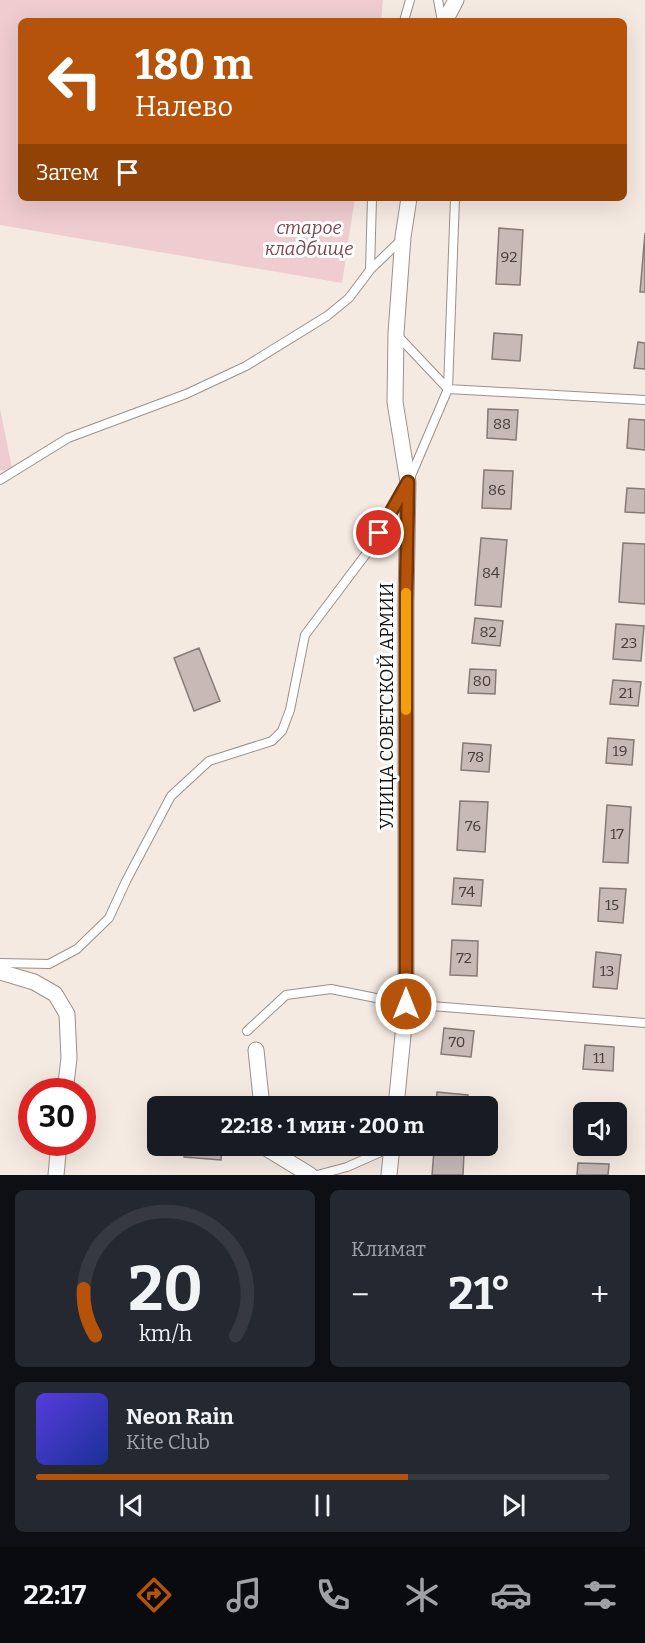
<!DOCTYPE html>
<html lang="ru">
<meta charset="utf-8">
<style>
:root{--surface:#171b24;--page:#242831;--text:#f1f3f6;--muted:#9ea1a6;--line:#363941;--accent:#b45309}
body{margin:0;font-family:Bitter,serif;background:var(--page);color:var(--text);height:100vh;display:flex;flex-direction:column;font-size:22px;white-space:nowrap}
*{box-sizing:border-box;margin:0}
p{font-size:20px;color:var(--muted)}
.icon{flex:none;width:33px;height:33px;fill:none;stroke:currentColor;stroke-width:2;stroke-linecap:round;stroke-linejoin:round}
.map{position:relative;height:1175px;overflow:hidden}
.details{display:flex;flex-direction:column;gap:15px;padding:15px;background:#0d0f14;flex:1}
.details>*{flex:none}
.guide{position:absolute;left:18px;top:18px;width:609px;height:183px;border-radius:9px;box-shadow:0 6px 24px #0002;background:#b45309;color:#fff;overflow:hidden}
.tools{position:absolute;left:573px;top:1102px;display:grid;gap:12px}
.tools a{display:grid;place-items:center;width:54px;height:54px;border-radius:9px;background:var(--surface);box-shadow:0 6px 24px #0002;font-size:30px}
.speed{position:absolute;left:18px;top:1078px;display:flex;gap:12px;font-size:30px;font-weight:700;text-align:center}
.speed>*{display:grid;place-content:center;width:78px;height:78px;border-radius:50%;background:var(--surface);box-shadow:0 6px 24px #0002;line-height:1}
.speed .limit{border:9px solid #d22;background:#fff;color:#111}
.pin{position:absolute;display:grid;place-items:center;width:51px;height:51px;color:#fff;margin:-26px;border:3px solid #fff;border-radius:50%;box-shadow:0 2px 6px #0007}
.me{position:absolute;width:66px;margin:-33px;rotate:0deg;stroke-linejoin:round;filter:drop-shadow(0 0 4px #0008)}
.turn{display:flex;align-items:center;gap:21px;height:126px;padding:0 18px;font-size:27px}
.turn .icon{width:78px;height:78px;stroke-width:2.5}
.turn b{display:block;font-size:42px;line-height:51px}
.then{display:flex;align-items:center;height:57px;padding:0 18px;background:#0003;gap:12px;font-size:22px}
.big{font-size:45px;font-weight:700;line-height:1.1}
.details .widget{flex:1;display:flex;flex-direction:column;justify-content:center;gap:9px;min-width:0;padding:0 21px;border-radius:9px;background:var(--page)}
.details .dial{align-items:center;gap:0}
.dial svg{height:156px;overflow:visible;fill:none;stroke:var(--line);stroke-width:7;stroke-linecap:round;text-anchor:middle}
.dial text{fill:var(--text);stroke:none}
.song{display:flex;align-items:center;gap:18px}
.cover{width:72px;height:72px;border-radius:9px;background:linear-gradient(135deg,hsl(250 70% 55%),hsl(230 70% 35%))}
.played{height:6px;border-radius:3px;background:linear-gradient(90deg,var(--accent) 65%,var(--line) 65%)}
.keys{display:flex;justify-content:space-around;direction:ltr}
.heat{display:flex;justify-content:space-between;align-items:center;font-size:33px;direction:ltr}
.details .tiles{flex:1;display:grid;gap:15px;grid-template-columns:1fr 1fr}
.widget:last-child{grid-column:span 2}
.trip{position:absolute;left:147px;top:1096px;width:351px;height:60px;border-radius:9px;background:var(--surface);box-shadow:0 6px 24px #0002;font-weight:700;line-height:60px;text-align:center}
.menu{display:flex;height:96px;justify-content:space-around;align-items:center;background:#090b0e;color:var(--muted)}
.menu .icon{width:42px;height:42px}
.menu .current{color:var(--accent)}
.menu b{font-size:27px;color:var(--text)}
.map>svg:first-child{display:block}
</style>
<div class="map">
<svg width="645" height="1175" viewBox="0 0 645 1175">
<rect width="100%" height="100%" fill="#f5eae2"/>
<path fill="#eeccd0" d="M0,0H383L381,21H21V198H355L342,283L0,225Z
M0,409L12,468L0,471Z"/>
<path fill="#c7bab6" stroke="#867a77" stroke-width="1.5" d="M499,228L523,230L520,285L496,284Z
M645,233V292H640Z
M494,333L522,335L520,361L492,359Z
M638,342L645,343V369L634,368Z
M488,409L518,410L516,440L487,438Z
M629,419L645,420V450L627,448Z
M484,470L513,471L511,509L482,508Z
M627,488L645,489V513L625,512Z
M481,538L507,540L501,607L475,605Z
M623,543L645,544V604L619,602Z
M475,618L503,621L500,646L472,643Z
M616,624L644,626L641,661L613,659Z
M199,648L220,701L194,711L174,658Z
M470,669L496,670L495,694L468,693Z
M613,680L641,682L638,706L610,704Z
M608,738L634,740L632,765L606,763Z
M463,743L491,745L489,772L461,770Z
M460,801L488,802L485,852L457,850Z
M607,805L631,807L628,863L603,862Z
M454,878L483,880L481,906L452,904Z
M600,888L626,889L623,923L598,921Z
M452,940L478,941L477,976L450,975Z
M596,952L621,955L617,989L593,987Z
M444,1028L474,1031L471,1057L441,1054Z
M585,1045L614,1047L613,1071L583,1069Z
M437,1092L468,1095L467,1107H436Z
M581,1107L612,1109V1113H584V1136H579Z
M185,1146H222L221,1160L184,1157Z
M434,1151L464,1153L463,1175H432Z
M578,1163L609,1164L608,1175H577Z"/>
<g fill="none" stroke-linecap="round" stroke-linejoin="round">
<g stroke="#9b918b" stroke-width="10">
<path id="lane" d="M438,0L442,21
M404,21L410,0
M370,270L372,198
M397,335L448,389L645,400
M410,478L448,389L455,198
M0,480L68,438L186,394L246,366L327,316L349,298L370,270L402,239
M0,963L49,964L77,949L109,918L126,881L171,796L209,761L272,741L282,731L290,710L305,635L369,550L404,489
M247,1031L286,995L331,989L406,1004L645,1023
M317,1175L347,1167L392,1147"/>
</g>
<g stroke="#9b918b" stroke-width="17">
<path id="street" d="M445,21L456,0
M0,972L34,982L55,994L67,1014L69,1058L65,1092
M256,1050L262,1107
M396,1107L406,1004V602L408,482L395,402L396,333L403,237L409,198
M266,1146V1148L310,1175
M56,1175L59,1143
M389,1175L392,1146"/>
</g>
<use href="#lane" stroke="#fff" stroke-width="8"/>
<use href="#street" stroke="#fff" stroke-width="15"/>
</g>
<g fill="none" stroke-linecap="round" stroke-linejoin="round">
<g stroke="#753606" stroke-width="15">
<path id="route" d="M379,533L408,482L406,602V1004"/>
</g>
<use href="#route" stroke="#b45309" stroke-width="10"/>
<path stroke="#f59e0b" stroke-width="10" d="M406,710V593"/>
</g>
<g text-anchor="middle" dominant-baseline="central" stroke-width="6" stroke-linejoin="round" paint-order="stroke">
<g font-size="15" fill="#423c3a">
<text x="509" y="257">92</text>
<text x="502" y="424">88</text>
<text x="497" y="490">86</text>
<text x="491" y="573">84</text>
<text x="488" y="632">82</text>
<text x="629" y="643">23</text>
<text x="482" y="681">80</text>
<text x="626" y="693">21</text>
<text x="620" y="751">19</text>
<text x="476" y="757">78</text>
<text x="473" y="826">76</text>
<text x="617" y="834">17</text>
<text x="467" y="892">74</text>
<text x="612" y="905">15</text>
<text x="464" y="958">72</text>
<text x="607" y="971">13</text>
<text x="457" y="1042">70</text>
<text x="599" y="1058">11</text>
</g>
<g font-size="18" font-style="italic" fill="#7a464d" stroke="#fff">
<text x="309" y="228">старое<tspan x="309" dy="21">кладбище</tspan></text>
</g>
<g font-size="18" fill="#161210" stroke="#fff">
<text transform="translate(387 706) rotate(-90)">УЛИЦА СОВЕТСКОЙ АРМИИ</text>
</g>
</g>
</svg>
<div class="tools">
<a><svg class="icon" aria-label="sound" viewBox="0 0 24 24"><path d="M4 9h4l5-4v14l-5-4H4zM17 9q2 3 0 6"/></svg></a>
</div>
<div class="speed"><div class="limit">30</div></div>
<div class="pin" style="left:379px;top:533px;background:#d93025"><svg class="icon" aria-label="arrive" viewBox="0 0 24 24"><path d="M6 21V4h12l-3 4 3 4H6"/></svg></div>
<svg class="me" style="left:406px;top:1004px" viewBox="-20 -20 40 40"><circle r="17" fill="#b45309" stroke="#fff" stroke-width="3"/><path d="M0-11L8 9 0 5-8 9z" fill="#fff"/></svg>
<div class="trip">22:18 · 1 мин · 200 m</div>
<div class="guide">
<div class="turn"><svg class="icon" aria-label="left" viewBox="0 0 24 24"><path d="M17 20v-9H6M10 6l-5 5 5 5"/></svg><div><b>180 m</b>Налево</div></div>
<div class="then">Затем<svg class="icon" aria-label="arrive" viewBox="0 0 24 24"><path d="M6 21V4h12l-3 4 3 4H6"/></svg></div>
</div>
</div>
<section class="details">
<div class="tiles">
<div class="widget dial"><svg viewBox="0 0 100 80">
<path d="M14 69A42 42 0 1 1 86 69"/>
<path d="M14 69A42 42 0 0 1 8 45" stroke="#b45309"/>
<text x="50" y="56" font-size="32" font-weight="700">20</text>
<text x="50" y="72" font-size="11">km/h</text>
</svg></div>
<div class="widget"><p>Климат</p>
<div class="heat"><a>−</a><b class="big">21°</b><a>+</a></div>
</div>
<div class="widget">
<div class="song"><i class="cover"></i><div><b>Neon Rain</b><p>Kite Club</p></div></div>
<div class="played"></div>
<div class="keys"><svg class="icon" aria-label="previous" viewBox="0 0 24 24"><path d="M18 5L8 12l10 7zM5 5v14"/></svg><svg class="icon" aria-label="pause" viewBox="0 0 24 24"><path d="M8 5v14M16 5v14"/></svg><svg class="icon" aria-label="next" viewBox="0 0 24 24"><path d="M6 5l10 7-10 7zM19 5v14"/></svg></div>
</div>
</div>
</section>
<nav class="menu">
<b>22:17</b>
<svg class="icon current" aria-label="directions" viewBox="0 0 24 24"><path d="M12 3l9 9-9 9-9-9zM9 14v-3h6M13 9l2 2-2 2"/></svg>
<svg class="icon" aria-label="music" viewBox="0 0 24 24"><path d="M9 18V5l10-2v13"/><circle cx="6" cy="18" r="3"/><circle cx="16" cy="16" r="3"/></svg>
<svg class="icon" aria-label="phone" viewBox="0 0 24 24"><path d="M5 4h4l2 5-3 2q2 4 5 5l2-3 5 2v4C11 20 4 13 5 4z"/></svg>
<svg class="icon" aria-label="climate" viewBox="0 0 24 24"><path d="M12 3v18M4 7l16 10M4 17L20 7"/></svg>
<svg class="icon" aria-label="car" viewBox="0 0 24 24"><path d="M5 17H2v-5l4-1 3-4h7l3 4 3 1v5h-3M9 17h6M6 11h13"/><circle cx="7" cy="17" r="2"/><circle cx="17" cy="17" r="2"/></svg>
<svg class="icon" aria-label="filters" viewBox="0 0 24 24"><path d="M4 7h16M4 17h16"/><circle cx="9" cy="7" r="2"/><circle cx="15" cy="17" r="2"/></svg>
</nav>
